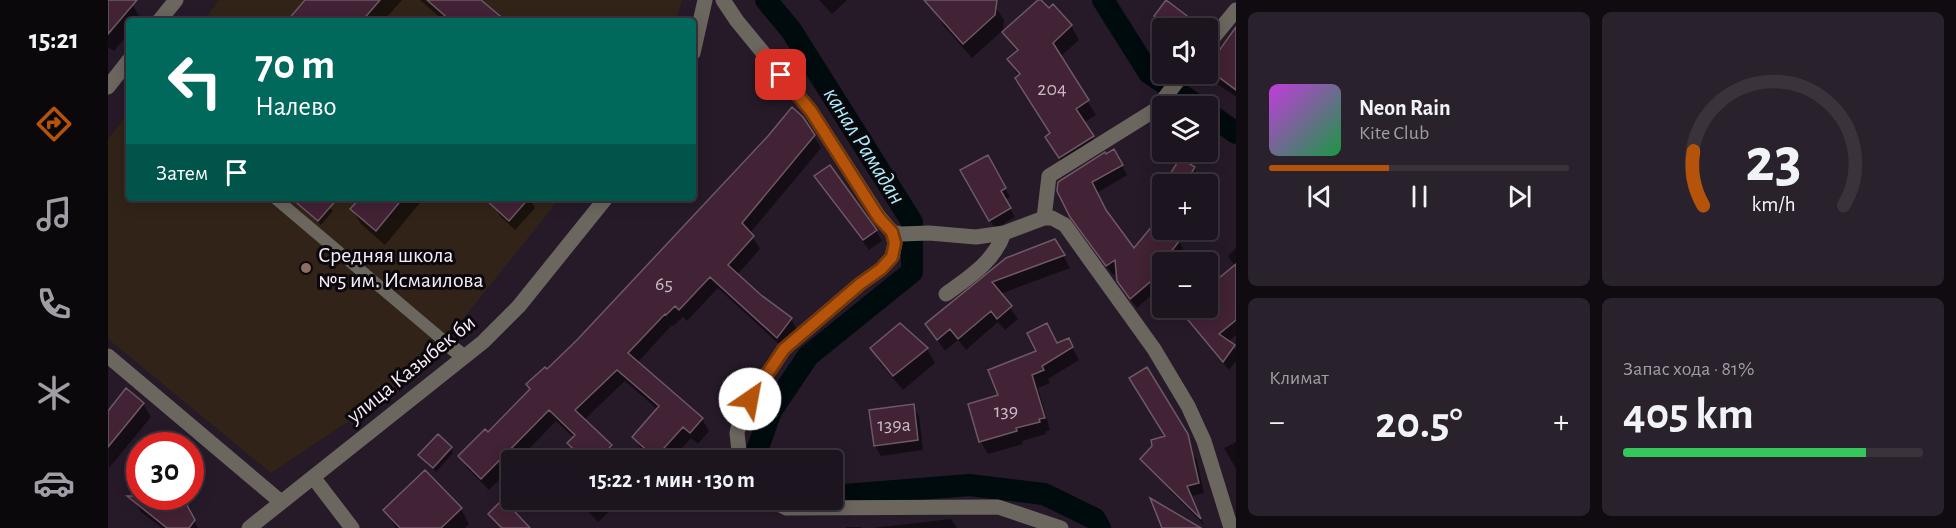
<!DOCTYPE html>
<html lang="ru">
<meta charset="utf-8">
<style>
:root{--surface:#1c141e;--page:#29212b;--text:#f1f3f6;--muted:#a09ea4;--line:#3a333c;--accent:#b45309}
body{margin:0;font-family:"Alegreya Sans",sans-serif;background:var(--page);color:var(--text);height:100vh;display:flex;flex-direction:column;font-size:22px;white-space:nowrap}
*{box-sizing:border-box;margin:0}
p{font-size:20px;color:var(--muted)}
.icon{flex:none;width:33px;height:33px;fill:none;stroke:currentColor;stroke-width:2;stroke-linecap:round;stroke-linejoin:round}
.map{position:relative;flex:1;overflow:hidden}
.sheet{display:flex;flex-direction:column;gap:12px;padding:12px;background:#0f0b10;width:720px}
.sheet>*{flex:none}
.guide{position:absolute;left:18px;top:18px;width:570px;height:183px;border-radius:6px;box-shadow:0 3px 15px #0003,0 0 0 2px var(--line);background:#00695c;color:#fff;overflow:hidden}
.fabs{position:absolute;left:1044px;top:18px;display:grid;gap:12px}
.fabs a{display:grid;place-items:center;width:66px;height:66px;border-radius:6px;background:var(--surface);box-shadow:0 3px 15px #0003,0 0 0 2px var(--line);font-size:30px}
.speed{position:absolute;left:18px;top:432px;display:flex;gap:12px;font-size:30px;font-weight:700;text-align:center}
.speed>*{display:grid;place-content:center;width:78px;height:78px;border-radius:50%;background:var(--surface);box-shadow:0 3px 15px #0003,0 0 0 2px var(--line);line-height:1}
.speed .limit{border:9px solid #d22;background:#fff;color:#111}
.pin{position:absolute;display:grid;place-items:center;width:51px;height:51px;color:#fff;margin:-26px;border-radius:12px;box-shadow:0 3px 9px #0006}
.me{position:absolute;width:66px;margin:-33px;rotate:33deg;stroke-linejoin:round;filter:drop-shadow(0 0 4px #0008)}
.turn{display:flex;align-items:center;gap:21px;height:126px;padding:0 30px;font-size:27px}
.turn .icon{width:78px;height:78px;stroke-width:2.5}
.turn b{display:block;font-size:42px;line-height:51px}
.then{display:flex;align-items:center;height:57px;padding:0 30px;background:#0003;gap:12px;font-size:22px}
.big{font-size:45px;font-weight:700;line-height:1.1}
.sheet .tile{flex:1;display:flex;flex-direction:column;justify-content:center;gap:9px;min-width:0;padding:0 21px;border-radius:9px;background:var(--page)}
.sheet .dial{align-items:center;gap:0}
.dial svg{height:156px;overflow:visible;fill:none;stroke:var(--line);stroke-width:7;stroke-linecap:round;text-anchor:middle}
.dial text{fill:var(--text);stroke:none}
.song{display:flex;align-items:center;gap:18px}
.cover{width:72px;height:72px;border-radius:9px;background:linear-gradient(135deg,hsl(290 70% 55%),hsl(140 70% 35%))}
.played{height:6px;border-radius:3px;background:linear-gradient(90deg,var(--accent) 40%,var(--line) 40%)}
.keys{display:flex;justify-content:space-around;direction:ltr}
.heat{display:flex;justify-content:space-between;align-items:center;font-size:33px;direction:ltr}
.charge{height:9px;border-radius:4px;background:linear-gradient(90deg,#34c759 81%,var(--line) 0)}
.sheet .tiles{flex:1;display:grid;gap:12px;grid-template-columns:repeat(2,1fr)}
.trip{position:absolute;left:393px;top:450px;width:342px;height:60px;border-radius:6px;background:var(--surface);box-shadow:0 3px 15px #0003,0 0 0 2px var(--line);font-weight:700;line-height:60px;text-align:center}
main{display:flex;flex:1;min-height:0}
.menu{display:flex;flex-direction:column;width:108px;justify-content:space-around;align-items:center;background:#0b080c;color:var(--muted)}
.menu .icon{width:42px;height:42px}
.menu .current{color:var(--accent)}
.menu b{font-size:27px;color:var(--text)}
.map>svg:first-child{display:block}
</style>
<main>
<nav class="menu">
<b>15:21</b>
<svg class="icon current" aria-label="directions" viewBox="0 0 24 24"><path d="M12 3l9 9-9 9-9-9zM9 14v-3h6M13 9l2 2-2 2"/></svg>
<svg class="icon" aria-label="music" viewBox="0 0 24 24"><path d="M9 18V5l10-2v13"/><circle cx="6" cy="18" r="3"/><circle cx="16" cy="16" r="3"/></svg>
<svg class="icon" aria-label="phone" viewBox="0 0 24 24"><path d="M5 4h4l2 5-3 2q2 4 5 5l2-3 5 2v4C11 20 4 13 5 4z"/></svg>
<svg class="icon" aria-label="climate" viewBox="0 0 24 24"><path d="M12 3v18M4 7l16 10M4 17L20 7"/></svg>
<svg class="icon" aria-label="car" viewBox="0 0 24 24"><path d="M5 17H2v-5l4-1 3-4h7l3 4 3 1v5h-3M9 17h6M6 11h13"/><circle cx="7" cy="17" r="2"/><circle cx="17" cy="17" r="2"/></svg>
</nav>
<div class="map">
<svg width="1128" height="528" viewBox="0 0 1128 528">
<rect width="100%" height="100%" fill="#261a28"/>
<path fill="#312317" d="M111,0H574L568,21H95Z
M21,113V198H452L310,375L163,473L0,339V139Z"/>
<path fill="#0007" d="M0,0H19L24,4L33,19L31,21H21V33L6,51L0,47Z
M199,0H294L275,21H181Z
M312,0H370L395,21H336Z
M711,0H739L724,14Z
M838,0H883L896,20L895,30L864,58L835,25L827,10Z
M1058,3L1092,28H1055L1048,16Z
M945,6L963,26L971,40L952,57L988,115L975,123L993,150L960,171L947,151L944,134L901,60L909,52L896,32Z
M1128,33V97L1108,83L1100,73V37L1105,46L1100,54H1105L1114,45L1116,46Z
M706,136L713,148L642,233L652,249L629,275L652,296L683,319L690,331L676,349L610,288L579,321L575,317L565,326L564,325L529,363L594,419L601,431L590,444L583,438L563,460H546L533,449L526,437L550,410L517,381L476,420L503,446L510,458L508,460H473L461,443L466,438L448,421L410,460H404V467L381,490L359,468L352,456L380,435L439,372Z
M1006,151L1019,175L989,193L999,214L1026,250L1051,221L1054,225V230H1059L1071,241L1076,251L1067,262H1054V285L1029,308L1023,300L1052,275V271L1022,298L1009,272L1005,275L970,227L951,191Z
M879,157L902,197L897,200L907,217L887,229L854,170Z
M1073,160L1086,168L1092,178L1088,184H1058Z
M714,187L768,230L774,241L761,250Z
M1054,191V214L1047,203Z
M202,198H213L225,211L213,225L195,207Z
M254,198H316L277,245L253,224L244,209Z
M393,198H422L427,208L407,230L392,216L386,206Z
M947,241L962,268L892,294L910,319L897,330L890,322L858,350L850,340L837,351L819,324Z
M1128,248V268L1120,256Z
M1105,284L1128,311V335L1120,342L1128,350V361L1121,370L1080,321L1074,311L1078,308H1100V289Z
M960,340L971,360L940,379L942,383L930,388L942,430L937,432L938,434L914,441L915,444L880,454L873,442L862,405L892,396L949,344Z
M764,348L819,349L827,363L795,390L772,363Z
M35,404L43,417L1,468L0,413Z
M805,406L811,416L815,450L773,456L767,446L762,412Z
M1128,442V469L1116,448Z
M343,448L345,453L328,472L312,456Z
M1083,451L1089,460L1096,493L1084,496L1096,525L1062,491L1056,481Z
M32,496L74,500L90,528H54L33,512L27,501Z
M473,500H513L490,522L479,510Z
M353,509L361,524L357,528H288L277,511Z
M843,519L849,528H764Z
M738,527H753L754,528H738Z"/>
<g fill="none" stroke-linecap="round" stroke-linejoin="round">
<path stroke="#000b0e" stroke-width="22" d="M995,0L1041,73L1090,106
M1100,113L1128,133
M649,460L647,456L663,411L700,356L804,272V222L683,30L658,0
M724,496L861,485L936,494L987,519L992,528"/>
</g>
<path fill="#422235" stroke="#6d5964" stroke-width="1.5" d="M0,0H29L0,34Z
M197,0H272L254,21H179Z
M319,0H373L398,21H343Z
M816,0H889L887,15L855,44Z
M930,0H933L941,8L945,4L964,25L945,43L981,100L968,109L986,136L951,158L937,137L942,133L907,78L912,74L899,59L910,50L894,32Z
M1058,0L1095,28H1063L1046,16Z
M1128,27V90L1100,69V66Z
M684,107L695,117L707,135L634,223L646,236L620,265L653,295L684,318L669,338L602,277L571,310L567,306L558,315L557,314L520,353L595,418L582,433L575,427L547,458L524,437L551,406L509,370L467,410L504,445L493,457L489,454L483,460H477L459,443L467,435L441,410L373,479L350,456L377,429L380,432L422,389L418,384L437,367L439,369L469,340L660,136Z
M1006,149L1015,165L984,182L998,210L1026,248L1054,214V230H1061L1072,240L1049,270V276L1022,299L1009,281L1007,260L998,266L962,217L949,191L950,182L997,152L998,154Z
M880,155L898,188L893,191L903,208L881,221L852,170Z
M1072,158L1087,167L1077,184H1056Z
M722,165L769,230L755,240L706,176Z
M183,198H230L210,221Z
M252,198H295L268,231L242,209Z
M376,198H421L401,221Z
M947,239L957,255L884,282L904,306L889,319L883,311L850,339L842,329L829,340L817,324L898,258Z
M1128,264V320L1111,334L1127,345L1115,362L1070,308H1100V287Z
M792,323L820,348L785,376L762,348Z
M939,323L949,343L961,338L965,347L934,366L936,370L924,375L937,418L931,419L932,422L908,428L909,431L871,442L860,404L890,395L880,370L928,351L919,333Z
M1039,367L1080,434L1091,483L1079,486L1093,519L1032,459L1044,446L1043,440L1057,436L1021,378Z
M18,388L36,403L0,447V411Z
M806,404L810,440L766,446L761,410Z
M330,434L344,447L325,468L310,455Z
M317,470L354,508L333,528H292L275,510Z
M19,496H74L87,520L81,528H59Z
M1042,498L1093,528H1054Z
M395,499L422,528H394L380,514Z"/>
<g fill="none" stroke-linecap="round" stroke-linejoin="round">
<path stroke="#6b675e" stroke-width="12" d="M167,198L342,346"/>
<path stroke="#6b675e" stroke-width="15" d="M615,0L629,21L703,111L771,217L784,232L787,243L784,257L773,269L752,284L676,349L634,412L629,433L632,460
M51,21L68,0
M1100,44L1128,10
M585,53L597,0
M0,87L21,60
M936,218L941,176L1047,110L1075,74
M784,232L793,234L821,233L868,237L896,233L936,218H944L957,225L1046,349L1080,406L1096,441L1123,528
M838,294C861,277 886,262 896,233
M342,346L356,357
M0,356L173,502
M205,477L244,528
M663,500L678,508L890,507L953,528
M141,528L375,342L411,306L498,198"/>
</g>
<g fill="none" stroke-linecap="round" stroke-linejoin="round">
<g stroke="#753606" stroke-width="15">
<path id="route" d="M642,399L676,349L752,284L773,269L784,257L787,243L784,232L771,218L703,111L673,75"/>
</g>
<use href="#route" stroke="#b45309" stroke-width="10"/>
</g>
<circle fill="#8d6e63" stroke="#0c070d" stroke-width="2" cx="198" cy="268" r="6"/>
<g text-anchor="middle" dominant-baseline="central" stroke-width="6" stroke-linejoin="round" paint-order="stroke">
<g font-size="20" fill="#c9bac6">
<text x="944" y="89">204</text>
<text x="556" y="284">65</text>
<text x="898" y="411">139</text>
<text x="786" y="425">139а</text>
</g>
<g font-size="22" fill="#f6edf7" stroke="#0c070d" text-anchor="start">
<text x="210" y="255">Средняя школа<tspan x="210" dy="25">№5 им. Исмаилова</tspan></text>
</g>
<g font-size="22" fill="#f6edf7" stroke="#0c070d">
<text transform="translate(303 369) rotate(-39)">улица Казыбек би</text>
</g>
<g font-size="24" font-style="italic" fill="#aaeef9" stroke="#0c070d">
<text transform="translate(756 146) rotate(58)">канал Рамадан</text>
</g>
</g>
</svg>
<div class="fabs">
<a><svg class="icon" aria-label="sound" viewBox="0 0 24 24"><path d="M4 9h4l5-4v14l-5-4H4zM17 9q2 3 0 6"/></svg></a>
<a><svg class="icon" aria-label="layers" viewBox="0 0 24 24"><path d="M12 4l9 5-9 5-9-5zM3 14l9 5 9-5"/></svg></a>
<a>+</a>
<a>−</a>
</div>
<div class="speed"><div class="limit">30</div></div>
<div class="pin" style="left:673px;top:75px;background:#d93025"><svg class="icon" aria-label="arrive" viewBox="0 0 24 24"><path d="M6 21V4h12l-3 4 3 4H6"/></svg></div>
<svg class="me" style="left:642px;top:399px" viewBox="-20 -20 40 40"><circle r="19" fill="#fff"/><path d="M0-13L10 11 0 6-10 11z" fill="#b45309"/></svg>
<div class="trip">15:22 · 1 мин · 130 m</div>
<div class="guide">
<div class="turn"><svg class="icon" aria-label="left" viewBox="0 0 24 24"><path d="M17 20v-9H6M10 6l-5 5 5 5"/></svg><div><b>70 m</b>Налево</div></div>
<div class="then">Затем<svg class="icon" aria-label="arrive" viewBox="0 0 24 24"><path d="M6 21V4h12l-3 4 3 4H6"/></svg></div>
</div>
</div>
<section class="sheet">
<div class="tiles">
<div class="tile">
<div class="song"><i class="cover"></i><div><b>Neon Rain</b><p>Kite Club</p></div></div>
<div class="played"></div>
<div class="keys"><svg class="icon" aria-label="previous" viewBox="0 0 24 24"><path d="M18 5L8 12l10 7zM5 5v14"/></svg><svg class="icon" aria-label="pause" viewBox="0 0 24 24"><path d="M8 5v14M16 5v14"/></svg><svg class="icon" aria-label="next" viewBox="0 0 24 24"><path d="M6 5l10 7-10 7zM19 5v14"/></svg></div>
</div>
<div class="tile dial"><svg viewBox="0 0 100 80">
<path d="M14 69A42 42 0 1 1 86 69"/>
<path d="M14 69A42 42 0 0 1 9 41" stroke="#b45309"/>
<text x="50" y="56" font-size="32" font-weight="700">23</text>
<text x="50" y="72" font-size="11">km/h</text>
</svg></div>
<div class="tile"><p>Климат</p>
<div class="heat"><a>−</a><b class="big">20.5°</b><a>+</a></div>
</div>
<div class="tile"><p>Запас хода · 81%</p><b class="big">405 km</b><div class="charge"></div></div>
</div>
</section>
</main>
